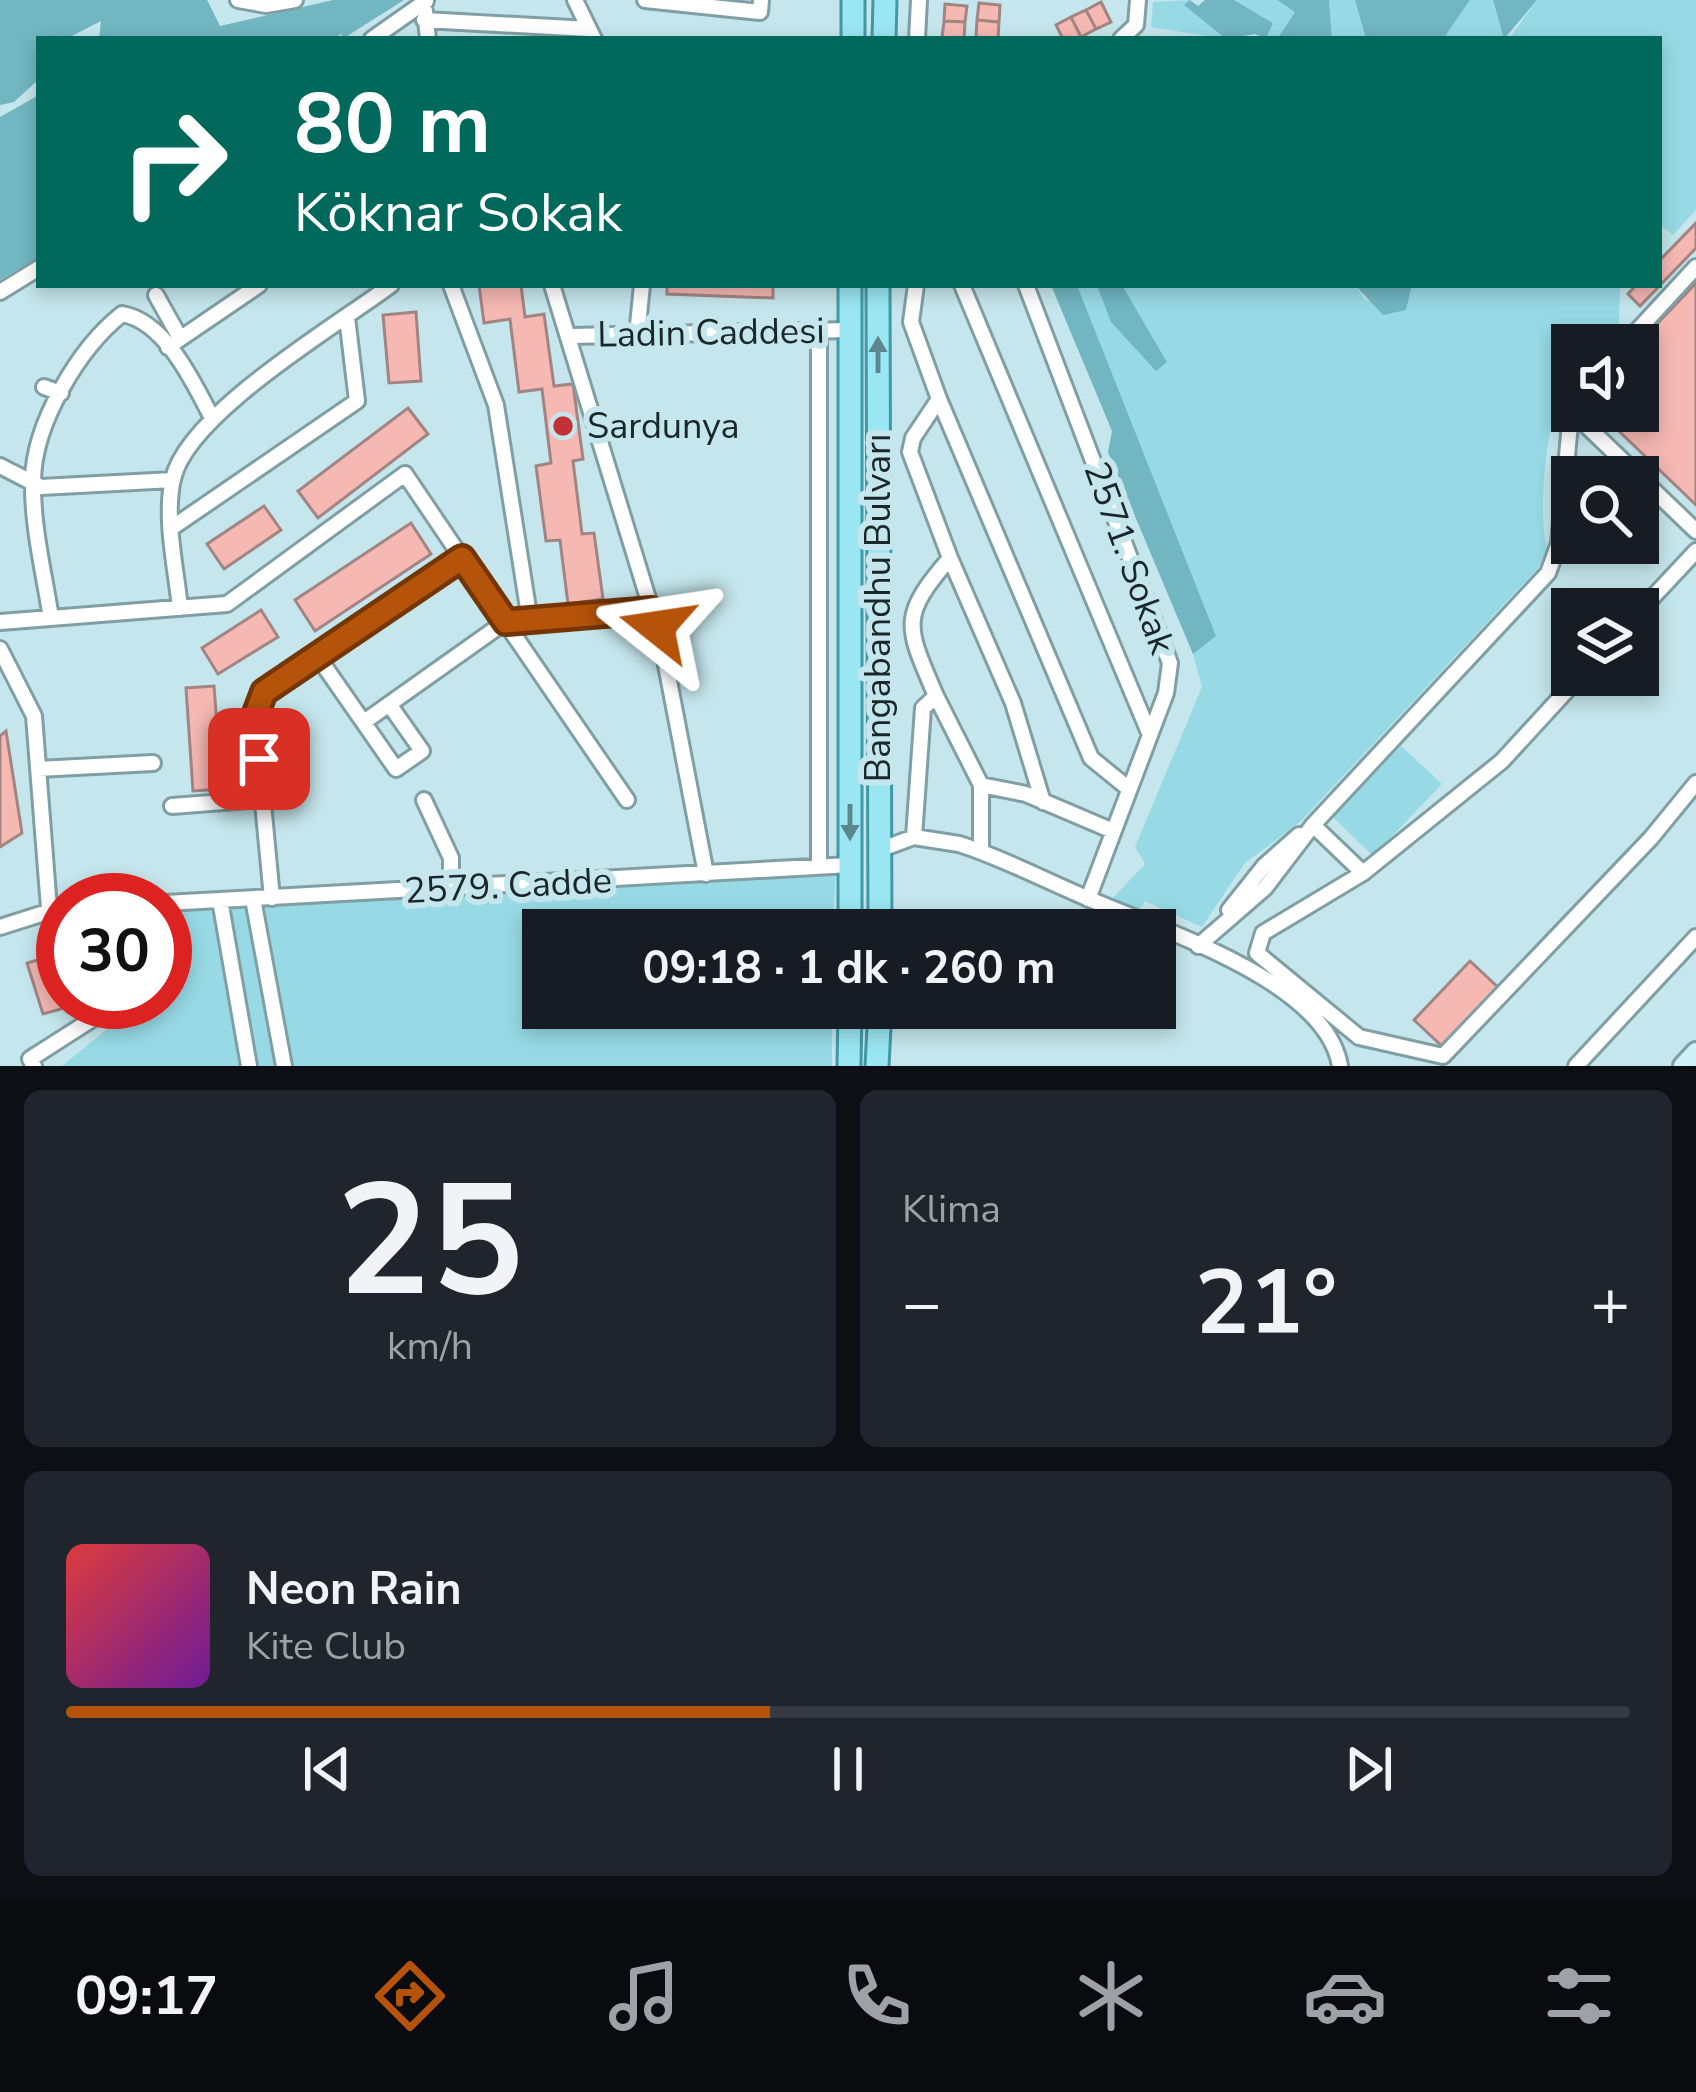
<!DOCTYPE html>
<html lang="tr">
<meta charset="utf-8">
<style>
:root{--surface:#171b24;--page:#20242c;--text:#f1f3f6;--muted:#9ea1a6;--line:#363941;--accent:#b45309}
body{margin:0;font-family:"Nunito Sans",sans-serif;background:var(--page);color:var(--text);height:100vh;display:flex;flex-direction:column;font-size:45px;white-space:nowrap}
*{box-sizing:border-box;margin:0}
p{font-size:39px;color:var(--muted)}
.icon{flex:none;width:66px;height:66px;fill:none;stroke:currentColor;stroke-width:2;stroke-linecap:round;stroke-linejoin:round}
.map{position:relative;height:1066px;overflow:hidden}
.details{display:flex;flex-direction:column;gap:24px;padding:24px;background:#0d0f14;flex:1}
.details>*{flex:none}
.banner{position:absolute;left:36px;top:36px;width:1626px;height:252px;border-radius:0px;box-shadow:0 6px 18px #0003;background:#00695c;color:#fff;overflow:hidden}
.controls{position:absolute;left:1551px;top:324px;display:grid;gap:24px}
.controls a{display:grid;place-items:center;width:108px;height:108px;border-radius:0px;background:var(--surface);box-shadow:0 6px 18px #0003;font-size:60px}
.speed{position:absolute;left:36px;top:873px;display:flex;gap:24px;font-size:60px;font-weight:700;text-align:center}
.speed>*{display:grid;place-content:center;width:156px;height:156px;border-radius:50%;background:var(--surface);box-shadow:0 6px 18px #0003;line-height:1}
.speed .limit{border:18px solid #d22;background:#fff;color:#111}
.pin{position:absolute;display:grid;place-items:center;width:102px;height:102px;color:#fff;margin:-51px;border-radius:24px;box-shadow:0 6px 18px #0006}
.me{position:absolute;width:132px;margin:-66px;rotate:285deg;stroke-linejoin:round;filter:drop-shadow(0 0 9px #0008)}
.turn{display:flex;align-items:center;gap:42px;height:252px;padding:0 60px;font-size:54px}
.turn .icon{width:156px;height:156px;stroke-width:2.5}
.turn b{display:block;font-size:84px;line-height:102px}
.big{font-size:90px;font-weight:700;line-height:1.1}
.details .card{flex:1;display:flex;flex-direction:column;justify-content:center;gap:18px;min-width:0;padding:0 42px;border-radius:18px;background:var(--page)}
.details .dial{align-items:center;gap:0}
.dial b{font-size:156px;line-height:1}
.song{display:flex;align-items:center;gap:36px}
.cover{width:144px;height:144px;border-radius:18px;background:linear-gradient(135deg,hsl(0 70% 55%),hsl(280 70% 35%))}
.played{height:12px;border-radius:6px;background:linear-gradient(90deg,var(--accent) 45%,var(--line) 45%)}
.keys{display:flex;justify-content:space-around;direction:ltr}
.heat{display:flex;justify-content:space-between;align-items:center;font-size:66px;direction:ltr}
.details .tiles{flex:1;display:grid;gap:24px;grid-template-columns:1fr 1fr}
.card:last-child{grid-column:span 2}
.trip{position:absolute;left:522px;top:909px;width:654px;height:120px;border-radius:0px;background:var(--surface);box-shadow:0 6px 18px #0003;font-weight:700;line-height:120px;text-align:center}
.tab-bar{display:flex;height:192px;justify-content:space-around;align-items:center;background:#090b0e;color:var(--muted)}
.tab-bar .icon{width:84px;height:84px}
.tab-bar .active{color:var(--accent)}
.tab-bar b{font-size:54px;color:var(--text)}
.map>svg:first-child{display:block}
</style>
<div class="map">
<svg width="1696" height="1066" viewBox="0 0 1696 1066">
<rect width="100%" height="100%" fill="#c5e6ec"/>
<path fill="#97dae5" d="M1190,0L1185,5L1226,39L1151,27L1153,2Z
M1234,0H1277L1295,12L1277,39H1266L1273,23Z
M1329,0H1355L1366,39H1332Z
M1470,0H1493L1504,39H1443Z
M1537,0H1696V210L1673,235L1659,224V39H1509Z
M1077,285H1108L1099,287L1167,362L1122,285H1355L1365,300L1406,310L1412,285H1620L1619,326L1601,345H1572V376C1546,404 1537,513 1547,548L1538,568L1301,821L1244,864L1202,927L1145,901L1136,914L1110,901L1145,864L1135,847L1202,687L1193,654L1216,636Z
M1401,746L1442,784L1373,856L1333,817Z
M836,866L833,930H543V1008H832V1066H62L140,1002H165V903Z"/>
<path fill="#71b6c1" d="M0,0H207L220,26L333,0H404L344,38L341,34L333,39H99L101,21L66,39H39V79L14,102L0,105Z
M1190,0L1198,6L1205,0H1234L1273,23L1266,39L1255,34L1226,39L1184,5Z
M1277,0H1329L1332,39H1277L1295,12Z
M1355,0H1470L1443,39H1366Z
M1493,0H1537L1504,39Z
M39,95V257L0,280V117Z
M1051,285H1077L1216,636L1193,654L1108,452L1112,431Z
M1122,285L1167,362L1156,371L1111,322L1098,288Z
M1355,285H1412L1406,310L1383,315Z"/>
<path fill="#f5b8b3" stroke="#a28583" stroke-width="3" d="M1101,2L1111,22L1096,29L1086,10Z
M979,3L1000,5L999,22L977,20Z
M945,4L967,6L965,22L944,21Z
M1086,10L1096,29L1081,37L1071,17Z
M1071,17L1081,37L1063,39L1056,25Z
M977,20L999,22L998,39L976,37Z
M944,21L965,22L964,39L942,38Z
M1696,223V248L1640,306L1628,294L1636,285H1659V261Z
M1696,283V505L1598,411H1638L1637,345Z
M479,285H521L525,317L544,314L554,386L573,384L583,459L573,461L582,534L594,533L603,599L568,604L560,540L546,541L536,466L551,463L542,389L519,392L510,319L484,323Z
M667,285H773V298L667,294Z
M416,312L421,381L389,383L383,315Z
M408,408L428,434L318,518L298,491Z
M264,506L281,530L224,569L207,544Z
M411,523L431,554L315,631L295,600Z
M261,610L278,637L218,674L202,648Z
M214,686L222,789L193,791L186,688Z
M6,731L22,833L0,847V736Z
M63,953V1002H86L43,1014L27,963Z
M1470,961L1502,991L1446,1050L1414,1020Z"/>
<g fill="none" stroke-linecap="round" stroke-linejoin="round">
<g stroke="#809fa4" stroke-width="20">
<path id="street" d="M238,0L266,5L295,0
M575,0L594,39
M645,0L760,12L761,0
M425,11L428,39
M424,20L589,29
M372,39L426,1
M917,39L919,0
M1121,39L1136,25L1138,0
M451,285L496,405L530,621
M552,285L662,644L706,874
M916,285L911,322L939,399L1091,758L1129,789
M962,285L1150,735
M1026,285L1170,663L1166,693L1088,899
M0,292L39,268
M156,295L180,338
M637,335L642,285
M572,336L849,330
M1624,345L1696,267
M168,347L259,285
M44,387L61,393
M1572,402L1559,543L1548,573L1313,825L1363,873L1263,933L1257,953L1359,1037L1443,1056L1651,838L1696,783
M1569,409L1696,531
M0,466L41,487L173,480
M173,527L357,401L347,317
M950,558L1013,703L1043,802
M180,608C176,568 164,518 173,479C187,414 336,326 391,285
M1638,613L1696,551
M51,618C44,573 32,526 33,480C34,423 79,348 122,314C165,321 194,383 212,418
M0,622L227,604L405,474L505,622L653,610
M0,649L34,716L49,908
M318,657L396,769L422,751L389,704
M936,696L981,785
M364,722L505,622L627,800
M38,769L153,763
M424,800L451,858V889
M172,806L262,799
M914,837L923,708L936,696C906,626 899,617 950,558L910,452L913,438L939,399
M879,850L914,837L959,844C1003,858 1044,880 1087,898C1157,929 1326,980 1340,1066
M981,852V785L1026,794L1113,831
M819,867V331
M1363,873L1502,761L1581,675
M272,898L255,719L259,701L462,558
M253,899L284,1066
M220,900L249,1066
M165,903L850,865
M1229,910L1264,866L1299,835
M0,927L63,907
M1198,946L1265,888L1313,825
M34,1066L30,1059L119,1002
M1576,1066L1696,937"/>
</g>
<g stroke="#809fa4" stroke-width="24">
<path id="secondary" d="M1683,1066L1696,1052"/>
</g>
<g stroke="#4299a6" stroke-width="27">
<path id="primary" d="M853,39V0
M884,39L885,0
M850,285V930
M878,285L880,930
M849,1066L850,1008
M877,1066L880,1008"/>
</g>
<use href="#street" stroke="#fff" stroke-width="14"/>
<use href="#secondary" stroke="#cdf3f9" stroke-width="18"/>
<use href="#primary" stroke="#9ae6f2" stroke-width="21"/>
</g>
<defs><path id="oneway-solid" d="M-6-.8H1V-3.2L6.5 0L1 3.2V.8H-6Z" transform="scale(3)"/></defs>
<g fill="#5a868e">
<use href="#oneway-solid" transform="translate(878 355) rotate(-90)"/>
<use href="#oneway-solid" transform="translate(850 822) rotate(90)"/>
</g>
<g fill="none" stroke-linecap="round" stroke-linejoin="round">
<g stroke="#753606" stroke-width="30">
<path id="route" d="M259,759L256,713L264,692L462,558L506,622L652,610L657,627"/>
</g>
<use href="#route" stroke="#b45309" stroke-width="21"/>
</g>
<circle fill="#c13137" stroke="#c5e6ec" stroke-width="4.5" cx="563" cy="426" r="12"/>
<g text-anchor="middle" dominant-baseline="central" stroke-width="12" stroke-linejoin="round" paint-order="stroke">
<g font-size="36" fill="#1a2729" stroke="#c5e6ec">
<text transform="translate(711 333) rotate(-1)">Ladin Caddesi</text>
<text transform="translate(1129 558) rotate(70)">2571. Sokak</text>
<text transform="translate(878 608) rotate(-90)">Bangabandhu Bulvarı</text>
<text transform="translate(508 886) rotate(-3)">2579. Cadde</text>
</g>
<g font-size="36" fill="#1a2729" stroke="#c5e6ec" text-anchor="start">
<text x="587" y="426">Sardunya</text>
</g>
</g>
</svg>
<div class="controls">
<a><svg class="icon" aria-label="sound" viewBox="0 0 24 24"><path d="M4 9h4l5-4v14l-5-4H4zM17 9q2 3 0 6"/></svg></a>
<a><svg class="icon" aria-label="search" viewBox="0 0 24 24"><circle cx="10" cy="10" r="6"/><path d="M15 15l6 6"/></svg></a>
<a><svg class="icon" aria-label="layers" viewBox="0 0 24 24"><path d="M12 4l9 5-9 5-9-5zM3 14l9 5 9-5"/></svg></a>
</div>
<div class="speed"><div class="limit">30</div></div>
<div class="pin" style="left:259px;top:759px;background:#d93025"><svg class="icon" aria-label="arrive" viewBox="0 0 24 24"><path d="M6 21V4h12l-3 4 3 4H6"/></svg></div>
<svg class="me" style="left:657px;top:627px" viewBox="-20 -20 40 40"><path d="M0-17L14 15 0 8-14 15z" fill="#b45309" stroke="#fff" stroke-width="4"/></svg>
<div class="trip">09:18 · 1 dk · 260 m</div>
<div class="banner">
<div class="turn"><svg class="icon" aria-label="right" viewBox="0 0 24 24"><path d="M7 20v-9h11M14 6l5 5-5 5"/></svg><div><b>80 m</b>Köknar Sokak</div></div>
</div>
</div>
<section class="details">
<div class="tiles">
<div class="card dial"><b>25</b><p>km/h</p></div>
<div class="card"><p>Klima</p>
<div class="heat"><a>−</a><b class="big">21°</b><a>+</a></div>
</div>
<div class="card">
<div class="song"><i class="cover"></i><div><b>Neon Rain</b><p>Kite Club</p></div></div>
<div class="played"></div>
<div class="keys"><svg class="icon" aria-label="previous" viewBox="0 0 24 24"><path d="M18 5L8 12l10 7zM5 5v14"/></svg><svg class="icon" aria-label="pause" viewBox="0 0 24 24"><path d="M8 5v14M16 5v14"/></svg><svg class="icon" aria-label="next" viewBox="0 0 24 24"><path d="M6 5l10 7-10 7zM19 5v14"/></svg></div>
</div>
</div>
</section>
<nav class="tab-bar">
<b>09:17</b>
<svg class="icon active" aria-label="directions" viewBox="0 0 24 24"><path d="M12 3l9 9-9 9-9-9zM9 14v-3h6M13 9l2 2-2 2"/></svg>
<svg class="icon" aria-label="music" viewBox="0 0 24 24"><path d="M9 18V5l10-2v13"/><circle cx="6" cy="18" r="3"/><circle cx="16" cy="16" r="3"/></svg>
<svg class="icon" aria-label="phone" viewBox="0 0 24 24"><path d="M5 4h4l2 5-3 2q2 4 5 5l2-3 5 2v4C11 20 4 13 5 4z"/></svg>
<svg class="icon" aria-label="climate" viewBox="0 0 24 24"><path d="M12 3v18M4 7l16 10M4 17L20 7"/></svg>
<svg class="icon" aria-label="car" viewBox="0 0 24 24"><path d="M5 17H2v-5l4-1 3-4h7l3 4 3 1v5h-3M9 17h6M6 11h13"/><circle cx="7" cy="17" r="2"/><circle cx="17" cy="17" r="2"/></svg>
<svg class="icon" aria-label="filters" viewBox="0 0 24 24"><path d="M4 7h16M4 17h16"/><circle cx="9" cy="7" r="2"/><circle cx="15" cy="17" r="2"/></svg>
</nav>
